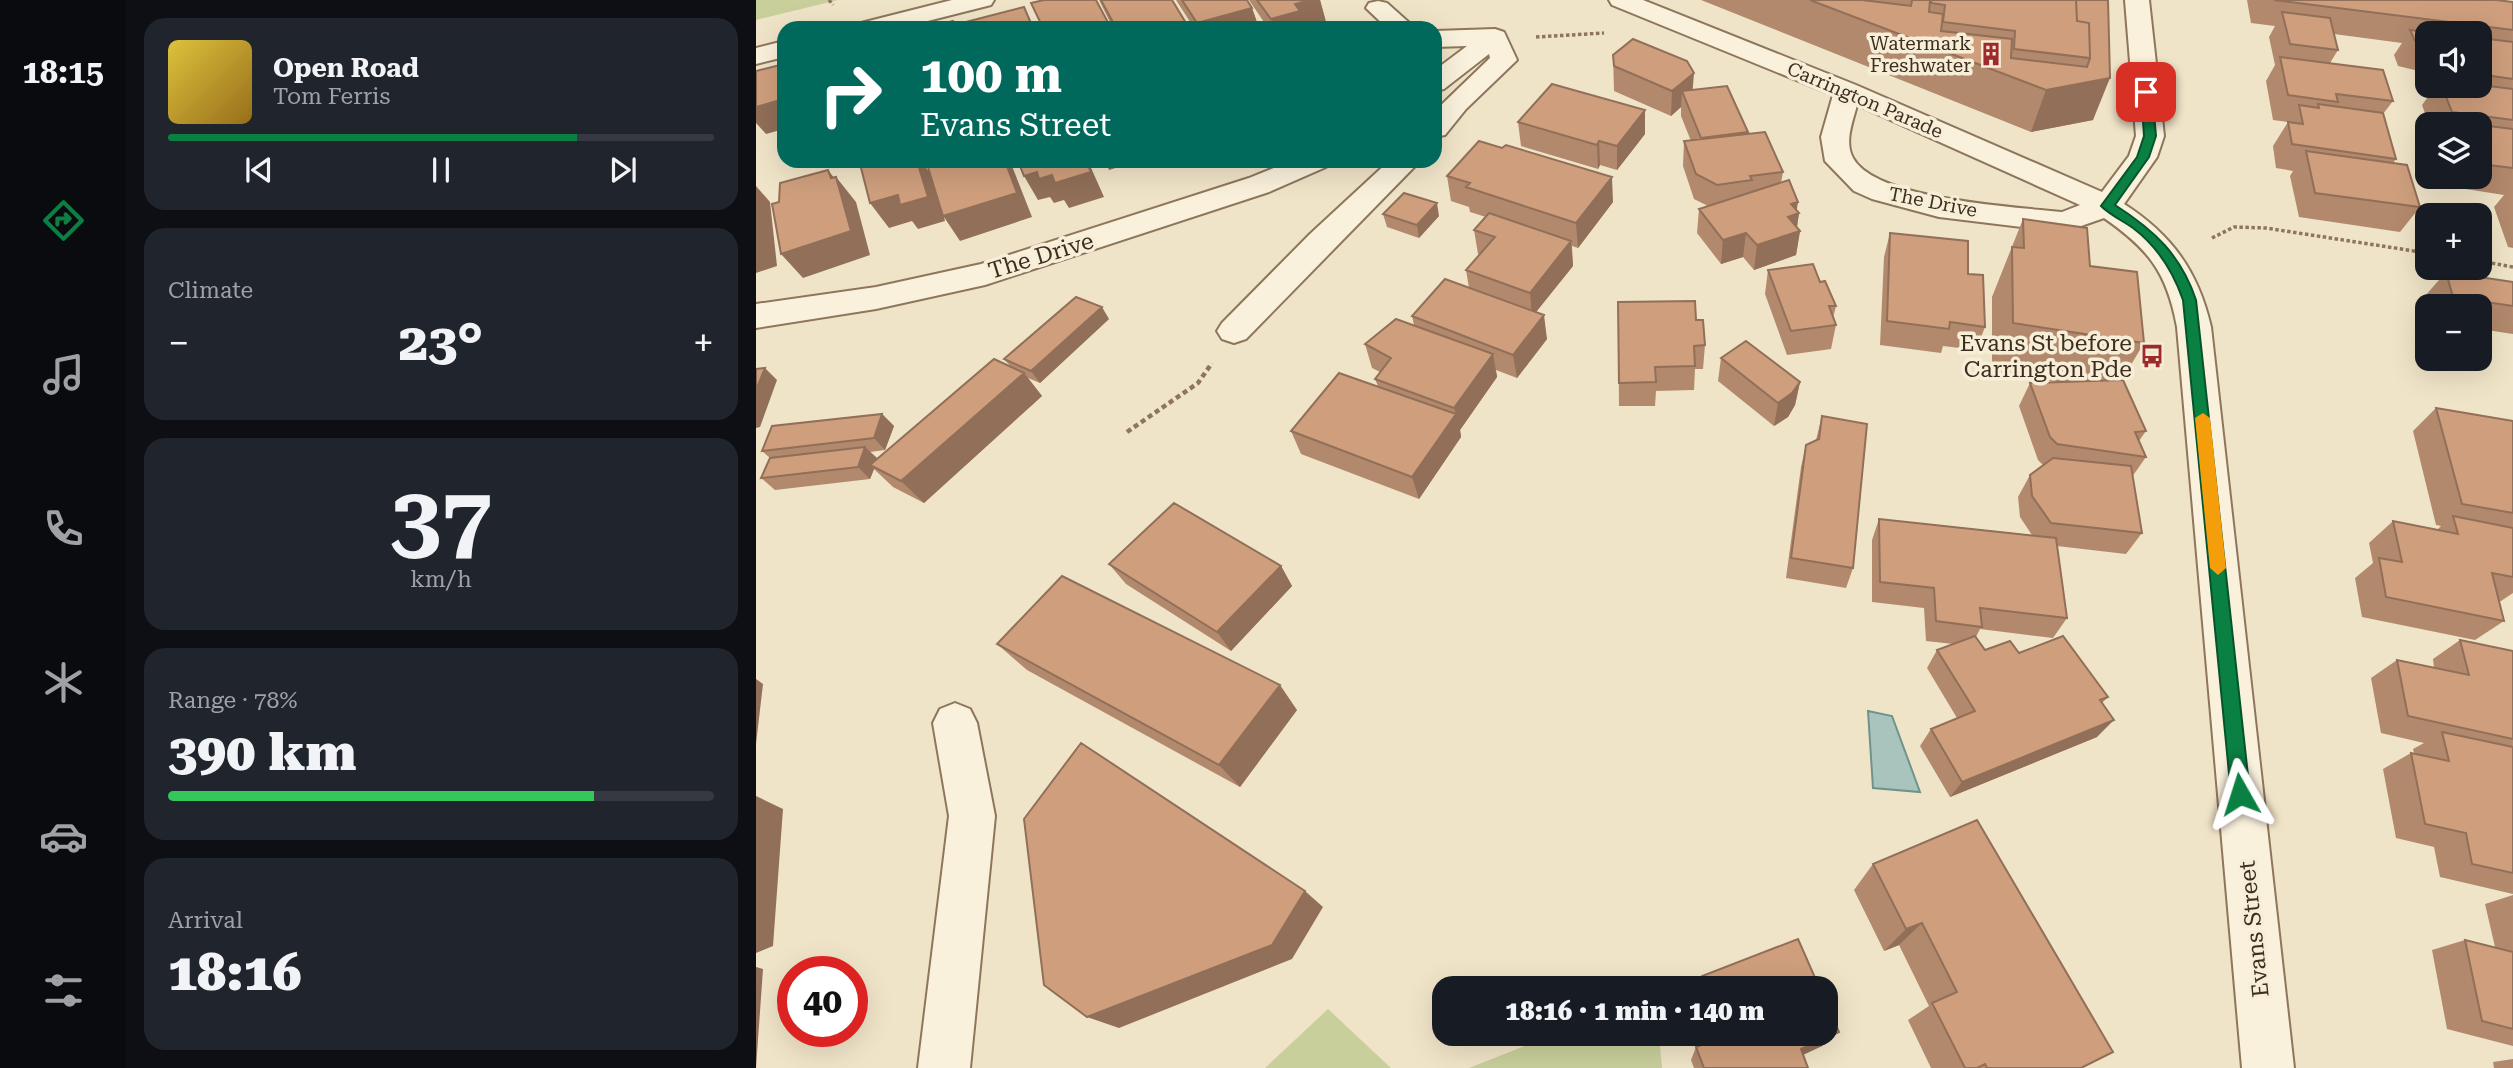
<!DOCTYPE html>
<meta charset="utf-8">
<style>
:root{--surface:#171b24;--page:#20242c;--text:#f1f3f6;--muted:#9ea1a6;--line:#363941;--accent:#0b8043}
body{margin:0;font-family:"Roboto Serif",serif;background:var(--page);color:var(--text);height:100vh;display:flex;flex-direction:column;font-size:26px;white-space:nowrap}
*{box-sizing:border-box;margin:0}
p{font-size:23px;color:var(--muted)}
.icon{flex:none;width:38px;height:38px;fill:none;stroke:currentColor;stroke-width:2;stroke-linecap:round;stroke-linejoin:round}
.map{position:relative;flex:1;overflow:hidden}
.sheet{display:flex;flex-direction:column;gap:18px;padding:18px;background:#0d0f14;width:630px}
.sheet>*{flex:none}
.guide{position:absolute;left:21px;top:21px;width:665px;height:147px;border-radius:21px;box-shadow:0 7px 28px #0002;background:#00695c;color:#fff;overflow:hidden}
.controls{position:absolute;left:1659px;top:21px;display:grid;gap:14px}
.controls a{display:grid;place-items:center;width:77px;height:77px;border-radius:14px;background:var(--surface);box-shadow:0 7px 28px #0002;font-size:35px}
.speed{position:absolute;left:21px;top:956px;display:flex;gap:14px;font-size:35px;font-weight:700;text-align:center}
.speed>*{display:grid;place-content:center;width:91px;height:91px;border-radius:50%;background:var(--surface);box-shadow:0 7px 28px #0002;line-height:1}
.speed .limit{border:10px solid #d22;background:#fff;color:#111}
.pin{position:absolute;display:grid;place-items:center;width:60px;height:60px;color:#fff;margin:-30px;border-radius:14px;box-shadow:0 4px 10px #0006}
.me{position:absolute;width:77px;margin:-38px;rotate:354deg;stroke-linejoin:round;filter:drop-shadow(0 0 5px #0008)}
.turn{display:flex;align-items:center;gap:24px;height:147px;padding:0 28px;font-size:32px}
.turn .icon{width:91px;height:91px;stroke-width:2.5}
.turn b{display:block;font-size:49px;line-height:60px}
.big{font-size:52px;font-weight:800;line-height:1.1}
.sheet .card{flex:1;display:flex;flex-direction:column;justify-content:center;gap:10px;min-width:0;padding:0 24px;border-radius:21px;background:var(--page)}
.sheet .dial{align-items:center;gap:0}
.dial b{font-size:91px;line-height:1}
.song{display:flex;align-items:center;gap:21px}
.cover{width:84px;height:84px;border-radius:10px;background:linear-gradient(135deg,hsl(50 70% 55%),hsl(40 70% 35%))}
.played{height:7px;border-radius:4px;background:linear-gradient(90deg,var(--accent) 75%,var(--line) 75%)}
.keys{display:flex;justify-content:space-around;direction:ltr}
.heat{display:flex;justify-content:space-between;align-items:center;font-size:38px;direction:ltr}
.charge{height:10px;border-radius:5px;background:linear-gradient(90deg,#34c759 78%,var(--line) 0)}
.trip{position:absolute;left:676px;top:976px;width:406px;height:70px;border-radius:21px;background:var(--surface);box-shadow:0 7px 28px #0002;font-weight:800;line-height:70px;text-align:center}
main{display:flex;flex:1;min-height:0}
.menu{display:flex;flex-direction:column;width:126px;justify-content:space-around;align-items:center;background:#090b0e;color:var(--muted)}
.menu .icon{width:49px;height:49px}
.menu .on{color:var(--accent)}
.menu b{font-size:32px;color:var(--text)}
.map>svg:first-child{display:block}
</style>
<main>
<nav class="menu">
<b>18:15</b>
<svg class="icon on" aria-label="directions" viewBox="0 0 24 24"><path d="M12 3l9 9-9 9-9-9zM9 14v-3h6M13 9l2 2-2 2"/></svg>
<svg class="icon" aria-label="music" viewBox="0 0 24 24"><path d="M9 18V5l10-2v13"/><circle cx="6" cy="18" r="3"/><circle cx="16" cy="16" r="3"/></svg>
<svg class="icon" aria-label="phone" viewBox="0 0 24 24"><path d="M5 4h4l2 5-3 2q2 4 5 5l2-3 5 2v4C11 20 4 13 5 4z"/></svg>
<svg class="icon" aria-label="climate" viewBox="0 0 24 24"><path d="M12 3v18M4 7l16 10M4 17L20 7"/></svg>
<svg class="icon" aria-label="car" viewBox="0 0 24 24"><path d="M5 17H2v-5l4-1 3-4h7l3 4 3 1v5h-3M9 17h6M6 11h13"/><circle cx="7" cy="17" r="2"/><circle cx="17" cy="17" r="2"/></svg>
<svg class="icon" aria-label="filters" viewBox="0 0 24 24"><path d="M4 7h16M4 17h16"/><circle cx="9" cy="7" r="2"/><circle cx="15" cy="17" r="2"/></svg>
</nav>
<section class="sheet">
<div class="card">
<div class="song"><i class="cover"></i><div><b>Open Road</b><p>Tom Ferris</p></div></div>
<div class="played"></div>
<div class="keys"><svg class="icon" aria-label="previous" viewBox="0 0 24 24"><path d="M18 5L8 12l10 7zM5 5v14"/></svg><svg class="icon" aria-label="pause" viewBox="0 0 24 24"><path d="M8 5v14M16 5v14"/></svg><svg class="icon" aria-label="next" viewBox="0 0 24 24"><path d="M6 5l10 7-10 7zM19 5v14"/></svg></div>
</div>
<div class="card"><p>Climate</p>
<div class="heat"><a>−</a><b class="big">23°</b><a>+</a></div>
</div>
<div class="card dial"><b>37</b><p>km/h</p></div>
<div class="card"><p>Range · 78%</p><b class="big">390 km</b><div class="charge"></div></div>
<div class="card"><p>Arrival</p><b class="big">18:16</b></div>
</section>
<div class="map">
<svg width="1757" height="1068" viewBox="0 0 1757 1068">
<rect width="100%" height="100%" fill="#f0e4c8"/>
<path fill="#c9cf9b" d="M0,0H82L0,20Z
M572,1009L635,1068H509Z
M799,1034H903L906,1068H713Z"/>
<path fill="#a9c4bc" stroke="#6f938a" stroke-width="2" d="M1112,711L1136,716L1164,792L1117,788Z"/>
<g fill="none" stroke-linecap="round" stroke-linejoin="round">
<g stroke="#8d765c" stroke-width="4">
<path id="minor" d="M196,0H238L235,5L144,28H101L105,23Z
M853,0H887L1100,85L1346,192L1373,156L1380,136L1369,0H1393L1408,136L1401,157L1368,204C1416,235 1442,271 1455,327L1538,1068H1486L1421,327C1411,273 1393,249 1348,218L1308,232L1183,217L1116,199L1098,191L1069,161L1065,137L1077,95L856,5ZM1101,105L1324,205L1306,212C1260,207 1120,200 1097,158C1088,142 1097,121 1101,105Z
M622,1L631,3L659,28H631L610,8L613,3Z
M739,29L748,32L761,60L710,109L689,135L679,137V111L734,58L733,54L688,89L679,91V70L711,46L679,47V31Z
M28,41V57L0,64V48Z
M535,161H574L570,167L513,192L229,285L120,309L0,328V304L120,287L225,264L493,178Z
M633,161H664L490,339L478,343L466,339L461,331L466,323L554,234Z
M199,703L214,709L221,723L239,816L214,1068H162L193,816L177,723L184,709Z"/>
</g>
<path stroke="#8d765c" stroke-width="3.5" stroke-dasharray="3.5 2.5" stroke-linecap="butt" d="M73,0L77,5
M780,37L848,33
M1456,238L1478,227L1510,228L1671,253
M1724,261L1757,267"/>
<path stroke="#8d765c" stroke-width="4.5" stroke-dasharray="5 3.5" stroke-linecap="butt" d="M371,432L442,383L456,363"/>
<use href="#minor" fill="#faf1dc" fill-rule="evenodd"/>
</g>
<path fill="#b2896c" d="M343,0H416L432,28H357Z
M420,0H491L496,8L503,28H438Z
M493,0H564L570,22L549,28H512Z
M945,0H1352L1337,120L1275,132Z
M1491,0H1740L1757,2V248L1752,247L1738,207L1748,195L1690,186L1687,177H1724V124H1673L1666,105L1680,86H1724V33H1671V73L1642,66L1638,55L1646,43L1578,34L1582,50L1574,63L1637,101L1627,114L1640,159L1637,163L1664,207L1644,232L1543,217L1534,176L1537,171L1520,168L1517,146L1532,122L1517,120L1510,81L1519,65L1513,37L1519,26L1495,23Z
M857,55L937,90L992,132V134L1027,172L1025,183L1040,209L1043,213L1041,228L1044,231L1040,255L998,270L987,257L965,264L941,233L943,209L952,206L938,199L927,166L928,141H935L925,116V107L915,116L858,91Z
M889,110V134L861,170L844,165L842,169L765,146L762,122Z
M691,176L857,202L822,248L816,246L817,266L780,312L791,339L761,378L740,370L741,377L704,430L705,437L663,499L545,454L535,431L622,386L619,379L624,372L616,368L609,344L658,325L656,316L713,288L710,270L724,254H722L718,230L730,217L714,212L713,207L695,201Z
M627,214L683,216L663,238L631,227Z
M1267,219L1334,266L1388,343L1366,380L1390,431L1383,441L1390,457L1376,477L1386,533L1370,554L1301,546L1311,618L1297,638L1224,629L1220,637L1229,650L1263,653L1352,697L1346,703L1341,737L1194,797L1164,746L1175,729L1201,718L1171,668L1181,650L1197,644L1170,641L1168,608L1116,602V540L1123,519L1276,535L1264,517L1262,497L1274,475L1287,465L1282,460L1263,406L1274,383L1301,382L1236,372V297Z
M1134,233L1212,274L1229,327L1220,350L1187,346L1185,353L1124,345L1128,257Z
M1012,270L1080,306L1077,318L1080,325L1075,349L1031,355L1009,294Z
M1690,272L1757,282V334L1724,329V306H1671L1669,296Z
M862,302L940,320L949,345L947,369H939L938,390L900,391L899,406H863Z
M353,319L284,383L272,378L286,396L168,503L137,487L118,469L114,479L19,490L5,478L14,458L6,451L126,414L138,426L129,450L114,452L121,458L254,366L248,359Z
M965,358L1044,382L1039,405L1032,417L1018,426L962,381Z
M1680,408L1757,421V593L1745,601H1743L1748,621L1719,640L1606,617L1599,578L1617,563L1613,543L1637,521L1681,530L1685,526L1680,525L1657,431Z
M1066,416L1097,568L1090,588L1030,578L1045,467L1050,445L1060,440Z
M353,564L525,566L536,586L475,651L370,584Z
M1704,640L1757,651V894L1684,877L1678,847L1640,838L1627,769L1655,753H1658L1657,749L1668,743L1625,733L1615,678L1641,660L1678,668L1677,659Z
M241,644L541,710L484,787L271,670Z
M1117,864L1325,1068H1175L1152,1020L1173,1006L1143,945L1128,951L1098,890Z
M1757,895V1046L1691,1029L1676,950L1709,940L1739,947L1729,904Z
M946,976L1064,989H942Z
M1083,1032L1066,1046L1047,1055L1052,1068H938L935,1060L940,1047L957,1041L955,1034H1069Z
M1757,1059V1068H1738L1737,1062Z"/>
<path fill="#916f58" d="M554,0H564L570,22L549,28H518L515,19L539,4Z
M496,8L503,28H443L441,23Z
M430,23L432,28H413Z
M938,73L936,98L926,91L925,107L915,116L916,91Z
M1354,78L1337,120L1275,132L1290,90Z
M28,99V129L10,134L0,123V107Z
M889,110V134L861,170V146Z
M992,132L990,156L943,163L945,138Z
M843,141L844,165L842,169L841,145Z
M161,161H165L174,173L254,161L276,217L204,241L188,217L189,221L162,229L156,221L133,228L114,203Z
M332,161L348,197L313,208L308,200L298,203L294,197L282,200L268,176L281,172Z
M349,161H382L353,170Z
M72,170L82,183L80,177L100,202L114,255L47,278L25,254L75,178Z
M856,177L857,202L822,248L820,223Z
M0,186L14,202L21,266L0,273Z
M1042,202L1040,214L1043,213L1040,232L1044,231L1040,255L998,270L1001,245L1035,204Z
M681,203L683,216L663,238L661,225Z
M990,233L987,257L965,264L967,240Z
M815,241L817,266L776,317L774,293Z
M346,307L353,319L284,383L275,371Z
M788,315L791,339L761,378L757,355Z
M737,354L741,377L704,430L705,437L663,499L656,477L700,415L698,408Z
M9,368L21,380L4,427L0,428V390Z
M268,373L286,396L168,503L145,481Z
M1044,382L1039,405L1032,417L1018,426L1022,403Z
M126,414L138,426L129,450L118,438Z
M109,447L121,458L114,465L118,469L114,479L102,467Z
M525,566L536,586L475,651L461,632Z
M0,679L7,684L0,744Z
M524,685L541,710L484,787L463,765Z
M1358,720L1341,737L1194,797L1206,782Z
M0,796L27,809L17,946L0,953Z
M549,891L567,907L536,959L363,1028L331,1017Z
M1166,923L1143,945L1128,951L1150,929Z
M0,967L7,969L0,1068Z
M1083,1032L1066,1046L1031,1062L1045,1049Z"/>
<path fill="#cf9f7d" stroke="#916f58" stroke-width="2" d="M288,0H340L355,28H287L275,3Z
M345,0H416L430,23L413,28H360Z
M426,0H491L496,8L441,23Z
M501,0H554L539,4L544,11L515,19Z
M1054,0H1106L1155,6L1156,0H1174L1173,12L1187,14L1185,31L1256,39L1255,58L1331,67L1334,58L1333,23L1321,21L1320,0H1352L1354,78L1290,90Z
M1175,0H1320L1321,21L1333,23L1334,58L1258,49L1259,31L1187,22L1189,5L1175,3Z
M1518,0H1740L1757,2V30Z
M268,7L277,28H208L206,23Z
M1526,12L1574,18L1582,50L1534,44Z
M197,21L200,28H172Z
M582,24L585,28H568Z
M1654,30L1681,33H1671V44L1659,41Z
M1724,38L1757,42V79L1736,76L1724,69Z
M877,39L931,61L938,73L916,91L858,66L857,55Z
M1524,57L1627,70L1637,101L1580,94L1582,102L1532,95Z
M28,64V99L0,107V71Z
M796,84L889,110L861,146L843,141L841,145L762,122Z
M1724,85L1757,89V120L1696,112L1686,86Z
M971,86L992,132L945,138L926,91Z
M1562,104L1627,113L1640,159L1536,144L1532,122L1547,124L1543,105L1563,108Z
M1695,121L1719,124H1696Z
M1724,125L1757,129V168L1724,164Z
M1009,132L1027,172L994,176L996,180L961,185L940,174L928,141Z
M723,141L746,148L750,145L856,177L820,223L710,187L714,183L691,176Z
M1550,151L1651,165L1664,207L1559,193Z
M115,161H161L172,197L144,205L142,195L114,203L104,164Z
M170,161H249L261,193L187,216Z
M262,161H330L335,172L299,183L296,175L283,179L281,172L268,176Z
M72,170L75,178L80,177L95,231L25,254L16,204L23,202L24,183Z
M1033,180L1042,202L1035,204L1043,213L1032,217L1044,231L1001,245L990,233L967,240L943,209Z
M648,193L681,203L661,225L627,214Z
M733,213L815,241L774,293L710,270L739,237L718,230Z
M1267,219L1331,228L1334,266L1381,272L1388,343L1257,323L1256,247L1268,248Z
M1134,233L1212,241V274L1227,275L1229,327L1194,322L1193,329L1131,321Z
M1057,264L1064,282L1069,281L1080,306H1073L1080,325L1035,331L1012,270Z
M1690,272L1757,282V306L1697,297Z
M689,279L788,315L757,355L656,316Z
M320,297L346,307L275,371L248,359Z
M939,301L940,320H947L949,345L938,346L939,366L899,367L900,382L863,383L862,302Z
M640,319L737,354L698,408L619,379L635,358L609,344Z
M990,341L1044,382L1036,393L1022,403L965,358Z
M238,359L268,373L145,481L114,465Z
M9,368L0,390V369Z
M583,373L700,414L656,477L535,431Z
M1367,380L1390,431L1379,432L1390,457L1301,444L1294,437L1274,383Z
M1680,408L1757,421V513L1706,504Z
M126,414L118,438L6,451L16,426Z
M1066,416L1111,424L1097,568L1035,558L1050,445L1063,439Z
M109,447L102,467L5,478L14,458Z
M1297,458L1375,466L1386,533L1295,523L1276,496L1274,475Z
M418,503L525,566L461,632L353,564Z
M1697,516L1757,528V577L1736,573L1748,621L1630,597L1623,558L1646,562L1637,521L1702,534Z
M1123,519L1300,538L1311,618L1224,608L1226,627L1180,621L1178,588L1124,582Z
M306,576L524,685L463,765L241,644Z
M1219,636L1229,650L1254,641L1263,653L1307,636L1352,697L1344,700L1358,720L1206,782L1175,729L1219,711L1181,650Z
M1704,640L1757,651V739L1652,716L1641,660L1713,675Z
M1686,732L1757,747V873L1716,864L1710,833L1669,824L1655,753L1693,761Z
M325,743L549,891L516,945L331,1017L288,985L268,819Z
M1221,820L1357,1052L1325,1068H1231L1229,1064L1221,1068H1209L1176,1003L1201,992L1166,923L1150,929L1117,864Z
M1042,939L1064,989H950L946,976Z
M1709,940L1757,952V1029L1726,1021Z
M1069,1001L1083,1032L1045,1049L1052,1068H948L940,1047L968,1036L967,1034H1069Z"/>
<path fill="#0b8043" stroke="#07532c" stroke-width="2" d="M1390,89L1396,92L1400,136L1393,157L1359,205C1398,230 1425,255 1440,300L1494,794L1491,800L1484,803L1478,800L1475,794L1427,300C1417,271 1402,247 1377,228C1367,221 1354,215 1345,206L1381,157L1388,136L1385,92Z"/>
<path fill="#f59e0b" d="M1447,413L1454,418L1470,568L1462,575L1454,568L1439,418Z"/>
<defs>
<g id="building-bare" transform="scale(1.89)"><path d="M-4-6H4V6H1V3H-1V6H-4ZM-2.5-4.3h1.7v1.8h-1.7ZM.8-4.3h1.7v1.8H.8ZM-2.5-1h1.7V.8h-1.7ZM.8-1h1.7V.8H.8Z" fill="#9e2a2b" stroke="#f7eed8" stroke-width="2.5" paint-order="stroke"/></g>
<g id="bus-bare" transform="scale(1.89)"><path d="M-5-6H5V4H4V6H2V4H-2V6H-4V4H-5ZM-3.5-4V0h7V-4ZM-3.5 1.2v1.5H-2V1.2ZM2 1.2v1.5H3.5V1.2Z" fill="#9e2a2b" stroke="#f7eed8" stroke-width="2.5" paint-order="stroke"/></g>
</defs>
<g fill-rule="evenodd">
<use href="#building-bare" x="1235" y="54"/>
<use href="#bus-bare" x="1396" y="356"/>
</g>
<g text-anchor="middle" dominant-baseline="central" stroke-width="7" stroke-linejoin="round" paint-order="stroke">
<g font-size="19" fill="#3d2e20" stroke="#f7eed8" text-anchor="end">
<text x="1215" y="43">Watermark<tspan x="1215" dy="22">Freshwater</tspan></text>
</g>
<g font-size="19" fill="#3d2e20" stroke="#f7eed8">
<text transform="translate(1109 100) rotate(23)">Carrington Parade</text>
<text transform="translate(1177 202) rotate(11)">The Drive</text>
</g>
<g font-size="23" fill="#3d2e20" stroke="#f7eed8">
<text transform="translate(285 256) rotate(-17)">The Drive</text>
<text transform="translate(1498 929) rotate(-96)">Evans Street</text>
</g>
<g font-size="23" fill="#3d2e20" stroke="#f7eed8" text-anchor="end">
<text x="1376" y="343">Evans St before<tspan x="1376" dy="26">Carrington Pde</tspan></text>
</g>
</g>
</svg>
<div class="controls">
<a><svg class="icon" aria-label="sound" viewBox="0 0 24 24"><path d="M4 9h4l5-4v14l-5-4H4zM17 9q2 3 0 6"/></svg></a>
<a><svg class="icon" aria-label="layers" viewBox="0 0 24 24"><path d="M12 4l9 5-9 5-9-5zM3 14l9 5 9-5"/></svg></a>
<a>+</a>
<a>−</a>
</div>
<div class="speed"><div class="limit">40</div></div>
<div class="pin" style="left:1390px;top:92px;background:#d93025"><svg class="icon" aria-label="arrive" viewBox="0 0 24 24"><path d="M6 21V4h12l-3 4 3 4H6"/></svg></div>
<svg class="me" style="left:1484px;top:794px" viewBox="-20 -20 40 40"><path d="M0-17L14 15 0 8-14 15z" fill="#0b8043" stroke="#fff" stroke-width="4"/></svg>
<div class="trip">18:16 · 1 min · 140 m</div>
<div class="guide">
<div class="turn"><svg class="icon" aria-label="right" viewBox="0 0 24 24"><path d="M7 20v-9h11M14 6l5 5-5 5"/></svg><div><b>100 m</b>Evans Street</div></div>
</div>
</div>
</main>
